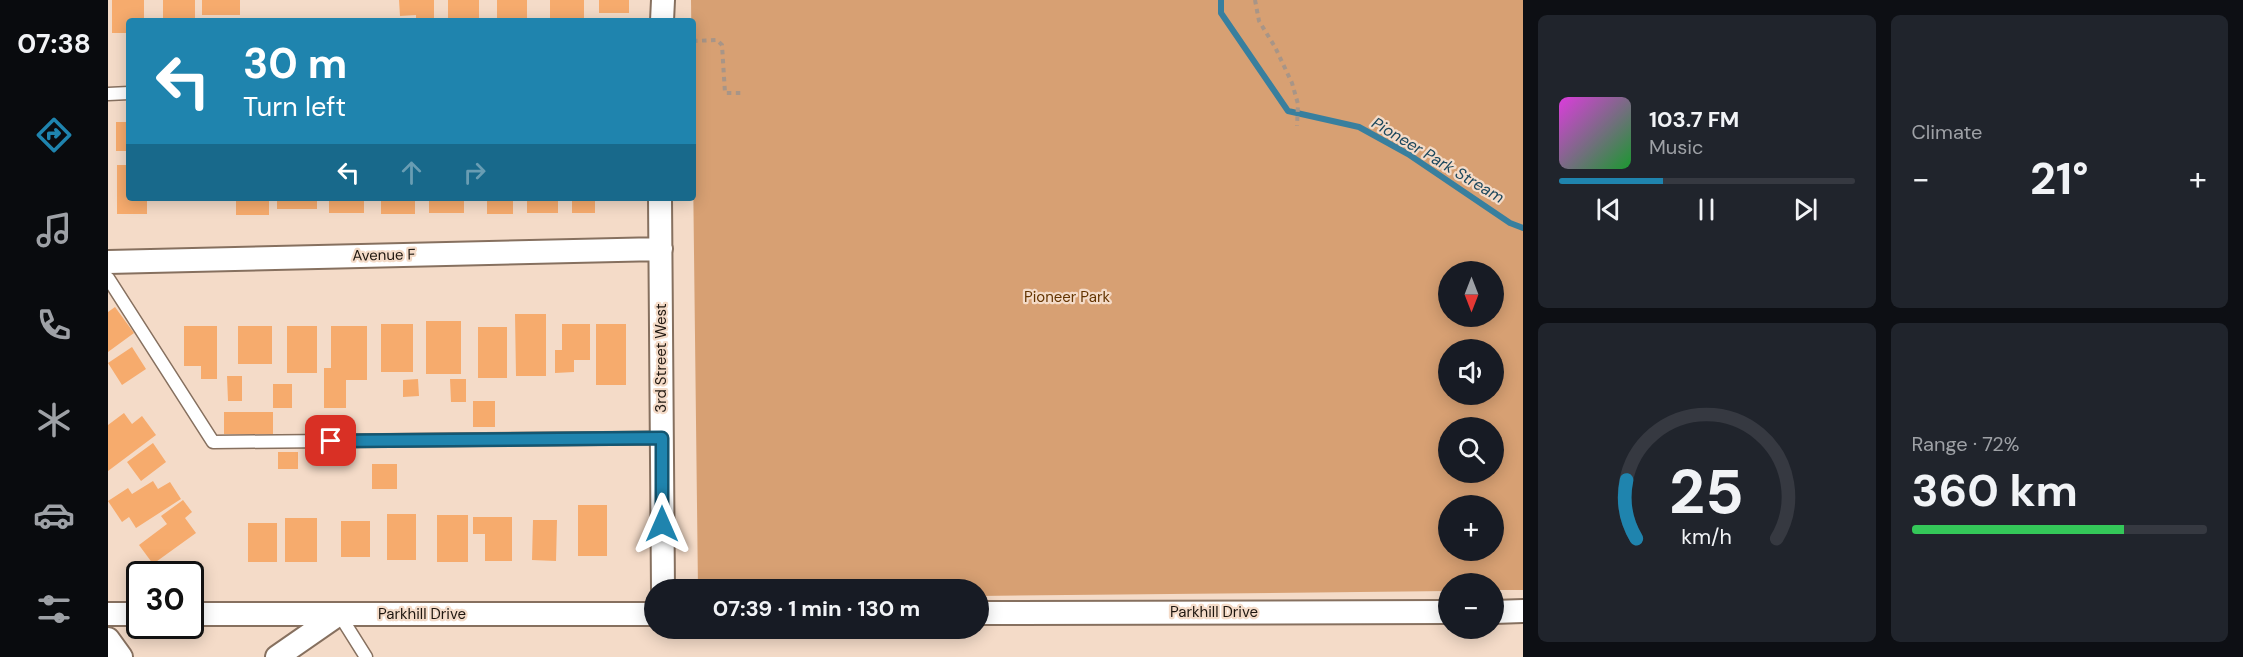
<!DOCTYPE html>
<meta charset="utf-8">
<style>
:root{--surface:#171b24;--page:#20242c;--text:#f1f3f6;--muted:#9ea1a6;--line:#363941;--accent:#1f84ae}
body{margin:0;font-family:"DM Sans",sans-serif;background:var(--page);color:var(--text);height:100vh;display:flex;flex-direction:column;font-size:22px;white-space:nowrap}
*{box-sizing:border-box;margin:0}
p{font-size:20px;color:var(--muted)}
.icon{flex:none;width:33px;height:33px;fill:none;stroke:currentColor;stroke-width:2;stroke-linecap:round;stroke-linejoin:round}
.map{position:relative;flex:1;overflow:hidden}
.drawer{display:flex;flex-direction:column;gap:15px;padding:15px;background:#0d0f14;width:720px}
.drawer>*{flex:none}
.banner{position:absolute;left:18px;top:18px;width:570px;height:183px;border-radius:6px;box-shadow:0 3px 15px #0003;background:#1f84ae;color:#fff;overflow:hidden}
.needle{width:39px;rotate:180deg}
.buttons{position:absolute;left:1330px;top:261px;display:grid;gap:12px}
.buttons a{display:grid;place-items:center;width:66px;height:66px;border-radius:50%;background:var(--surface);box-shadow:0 3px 15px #0003;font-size:30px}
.speed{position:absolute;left:18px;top:561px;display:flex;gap:12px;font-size:30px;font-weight:700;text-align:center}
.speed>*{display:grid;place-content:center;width:78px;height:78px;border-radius:50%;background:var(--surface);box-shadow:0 3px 15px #0003;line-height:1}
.speed .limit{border:3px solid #111;border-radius:9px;background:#fff;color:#111}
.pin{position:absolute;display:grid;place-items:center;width:51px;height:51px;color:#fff;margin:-26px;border-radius:12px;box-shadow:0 3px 9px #0006}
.me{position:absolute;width:66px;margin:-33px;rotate:0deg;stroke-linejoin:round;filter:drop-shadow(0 0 4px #0008)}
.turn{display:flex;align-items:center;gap:21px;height:126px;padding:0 18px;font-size:27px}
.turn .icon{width:78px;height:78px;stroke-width:2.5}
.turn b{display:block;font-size:42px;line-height:51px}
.lanes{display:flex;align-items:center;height:57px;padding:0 18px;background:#0003;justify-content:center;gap:30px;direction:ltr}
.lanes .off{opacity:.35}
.big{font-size:45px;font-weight:700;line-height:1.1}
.drawer .widget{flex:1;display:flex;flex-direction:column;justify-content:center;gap:9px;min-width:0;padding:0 21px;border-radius:9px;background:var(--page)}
.drawer .dial{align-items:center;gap:0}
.dial svg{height:156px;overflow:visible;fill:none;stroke:var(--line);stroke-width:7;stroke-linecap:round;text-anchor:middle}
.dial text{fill:var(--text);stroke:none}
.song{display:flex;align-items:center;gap:18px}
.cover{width:72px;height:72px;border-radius:9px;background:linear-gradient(135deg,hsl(300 70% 55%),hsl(130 70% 35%))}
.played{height:6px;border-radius:3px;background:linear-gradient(90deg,var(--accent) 35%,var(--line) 35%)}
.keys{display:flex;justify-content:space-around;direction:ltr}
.heat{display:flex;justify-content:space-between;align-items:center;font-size:33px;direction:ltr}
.charge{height:9px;border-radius:4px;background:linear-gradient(90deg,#34c759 72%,var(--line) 0)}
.drawer .tiles{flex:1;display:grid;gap:15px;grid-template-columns:repeat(2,1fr)}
.trip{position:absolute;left:536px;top:579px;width:345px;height:60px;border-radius:30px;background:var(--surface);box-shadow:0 3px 15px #0003;font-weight:700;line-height:60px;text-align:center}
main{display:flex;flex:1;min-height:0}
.tab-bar{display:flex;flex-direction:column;width:108px;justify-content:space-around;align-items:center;background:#090b0e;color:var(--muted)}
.tab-bar .icon{width:42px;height:42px}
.tab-bar .on{color:var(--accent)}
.tab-bar b{font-size:27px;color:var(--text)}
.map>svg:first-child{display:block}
</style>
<main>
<nav class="tab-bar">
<b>07:38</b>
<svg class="icon on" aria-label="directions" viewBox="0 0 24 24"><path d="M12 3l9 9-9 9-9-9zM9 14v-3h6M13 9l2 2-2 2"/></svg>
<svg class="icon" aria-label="music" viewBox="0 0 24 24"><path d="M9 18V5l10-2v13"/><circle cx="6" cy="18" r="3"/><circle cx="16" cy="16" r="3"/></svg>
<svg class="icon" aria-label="phone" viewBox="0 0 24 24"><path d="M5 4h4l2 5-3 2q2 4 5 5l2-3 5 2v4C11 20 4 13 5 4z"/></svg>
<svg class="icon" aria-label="climate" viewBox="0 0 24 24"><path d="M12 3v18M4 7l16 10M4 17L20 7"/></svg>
<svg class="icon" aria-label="car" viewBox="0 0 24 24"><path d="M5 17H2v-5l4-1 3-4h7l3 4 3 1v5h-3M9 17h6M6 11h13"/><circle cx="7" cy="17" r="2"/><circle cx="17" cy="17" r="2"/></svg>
<svg class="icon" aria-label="filters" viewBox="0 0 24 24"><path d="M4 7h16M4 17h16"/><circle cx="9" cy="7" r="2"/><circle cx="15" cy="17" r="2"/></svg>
</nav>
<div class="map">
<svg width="1415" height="657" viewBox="0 0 1415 657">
<rect width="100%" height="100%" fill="#f4dbc8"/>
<path fill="#d7a073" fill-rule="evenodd" d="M583,0H1415V590H1386V584H1341V591L870,596V590L590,589ZM1341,272H1386V316H1341ZM1341,350H1386V394H1341ZM1341,428H1386V472H1341ZM1341,506H1386V550H1341Z"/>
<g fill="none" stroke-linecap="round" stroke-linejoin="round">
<path stroke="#387f9e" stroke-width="6" d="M1113,0V13L1180,111L1251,127L1300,154L1402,223L1415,228"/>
</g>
<path fill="#f6ab6d" d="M4,0H36V21H21V33H4Z
M55,0H87V21H55Z
M94,0H132V15H94Z
M291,0H326V21H308V15L292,16Z
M340,0H371V21H340Z
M389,0H419V21H389Z
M442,0H476V21H442Z
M491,0H521V13H491Z
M8,122H21V151H8Z
M9,165H21V198H39V214H9Z
M128,198H161V215H128Z
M169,198H209V209H169Z
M221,198H256V213H221Z
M273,198H307V214H273Z
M321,198H356V213H321Z
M379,198H405V214H379Z
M419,198H450V213H419Z
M464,198H487V213H464Z
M7,307L26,333L0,352V312Z
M407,314H438V376H408Z
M318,321H353V374H318Z
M273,324H305V372H273Z
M454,324H482V360H466V372L447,373V350H454Z
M488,324H518V385H488Z
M76,326H109V379H93V366H76Z
M130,326H164V364H130Z
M179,326H209V373H179Z
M223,326H259V380H238V408H216V368H223Z
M370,327H399V378H370Z
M24,347L38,369L14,385L0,363Z
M119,376H134V401H120Z
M310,379L311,396L295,397V380Z
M342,379H358V402H343Z
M165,384H184V408H165Z
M365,401H387V427H365Z
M116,412H165V434H116Z
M16,413L24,424L34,416L48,435L0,471V425Z
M45,443L58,462L33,481L19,462Z
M170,452H190V469H170Z
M264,464H289V489H264Z
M45,481L50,489L62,482L73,499L28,528L21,517L14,522L0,501L20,488L24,494Z
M75,500L84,512L77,518L88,533L45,564L31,545L59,524L53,516Z
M470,505H499V556H470Z
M279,514H308V560H279Z
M329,515H360V562H329Z
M365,517H404V561H377V534H365Z
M177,518H209V562H177Z
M425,520H449L448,561L424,560Z
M233,521H262V557H233Z
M140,523H169V562H140Z"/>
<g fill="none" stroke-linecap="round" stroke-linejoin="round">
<g stroke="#86705f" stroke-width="15">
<path id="service" d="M0,94L21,93
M0,278L105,442L554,438
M231,614L258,657"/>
</g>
<g stroke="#86705f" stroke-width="26">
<path id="minor" d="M554,21L555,0
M552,198L555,590
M0,262L553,249
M1386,612L1415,611
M870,613L1341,612
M0,614H32
M82,614H546
M0,639L13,657
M169,657L231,614"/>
</g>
<path stroke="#a89587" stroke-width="4" stroke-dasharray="4.5 4.5" stroke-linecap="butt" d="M1147,0L1151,21L1167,47L1184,83L1190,104L1189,126
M585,41L609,40L614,45L617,93H633"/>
<use href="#service" stroke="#fff" stroke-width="12"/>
<use href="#minor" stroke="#fff" stroke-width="22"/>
</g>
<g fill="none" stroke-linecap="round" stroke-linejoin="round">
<g stroke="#145671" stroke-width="15">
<path id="route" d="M223,441L554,438V524"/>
</g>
<use href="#route" stroke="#1f84ae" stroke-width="10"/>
</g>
<g text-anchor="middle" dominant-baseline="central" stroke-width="4.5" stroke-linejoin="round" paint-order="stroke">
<g font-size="15" fill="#1f1710" stroke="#f4dbc8">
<text transform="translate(276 255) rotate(-1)">Avenue F</text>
<text transform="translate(553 358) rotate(-90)">3rd Street West</text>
<text x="1106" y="612">Parkhill Drive</text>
<text x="314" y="614">Parkhill Drive</text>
</g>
<g font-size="15" fill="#633400" stroke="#f4dbc8">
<text x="959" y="297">Pioneer Park</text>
</g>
<g font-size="16" font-style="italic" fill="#1c485d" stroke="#f4dbc8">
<text transform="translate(1330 160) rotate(31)">Pioneer Park Stream</text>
</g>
</g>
</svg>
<div class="buttons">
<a><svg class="needle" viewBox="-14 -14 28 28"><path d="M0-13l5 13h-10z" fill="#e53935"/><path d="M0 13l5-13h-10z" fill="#9ea1a6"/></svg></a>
<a><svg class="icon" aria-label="sound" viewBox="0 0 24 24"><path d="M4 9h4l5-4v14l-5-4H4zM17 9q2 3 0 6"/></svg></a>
<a><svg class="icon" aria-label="search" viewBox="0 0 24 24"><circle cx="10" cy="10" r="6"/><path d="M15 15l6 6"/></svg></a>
<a>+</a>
<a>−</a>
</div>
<div class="speed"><div class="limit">30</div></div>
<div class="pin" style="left:223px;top:441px;background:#d93025"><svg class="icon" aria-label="arrive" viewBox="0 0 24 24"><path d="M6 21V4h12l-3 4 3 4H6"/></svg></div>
<svg class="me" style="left:554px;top:524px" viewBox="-20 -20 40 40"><path d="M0-17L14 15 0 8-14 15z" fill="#1f84ae" stroke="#fff" stroke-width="4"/></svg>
<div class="trip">07:39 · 1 min · 130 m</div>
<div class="banner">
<div class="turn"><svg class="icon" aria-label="left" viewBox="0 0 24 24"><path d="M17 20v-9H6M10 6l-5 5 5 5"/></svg><div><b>30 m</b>Turn left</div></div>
<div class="lanes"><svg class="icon" aria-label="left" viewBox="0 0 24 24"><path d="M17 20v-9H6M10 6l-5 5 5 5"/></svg><svg class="icon off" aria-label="ahead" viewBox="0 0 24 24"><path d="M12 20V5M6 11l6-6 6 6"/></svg><svg class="icon off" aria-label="right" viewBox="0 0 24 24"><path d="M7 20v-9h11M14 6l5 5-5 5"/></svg></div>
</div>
</div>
<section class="drawer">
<div class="tiles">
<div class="widget">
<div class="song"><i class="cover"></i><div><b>103.7 FM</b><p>Music</p></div></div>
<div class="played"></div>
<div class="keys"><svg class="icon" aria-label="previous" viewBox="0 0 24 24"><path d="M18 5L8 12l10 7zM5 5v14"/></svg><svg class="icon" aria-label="pause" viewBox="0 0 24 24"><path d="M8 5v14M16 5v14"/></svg><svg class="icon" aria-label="next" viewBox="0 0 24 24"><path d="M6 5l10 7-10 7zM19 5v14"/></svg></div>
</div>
<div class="widget"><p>Climate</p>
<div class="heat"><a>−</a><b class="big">21°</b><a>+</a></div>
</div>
<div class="widget dial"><svg viewBox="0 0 100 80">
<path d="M14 69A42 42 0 1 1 86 69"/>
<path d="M14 69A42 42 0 0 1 9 39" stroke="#1f84ae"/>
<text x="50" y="56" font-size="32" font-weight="700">25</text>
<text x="50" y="72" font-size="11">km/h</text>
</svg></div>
<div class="widget"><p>Range · 72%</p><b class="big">360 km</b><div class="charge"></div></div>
</div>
</section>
</main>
